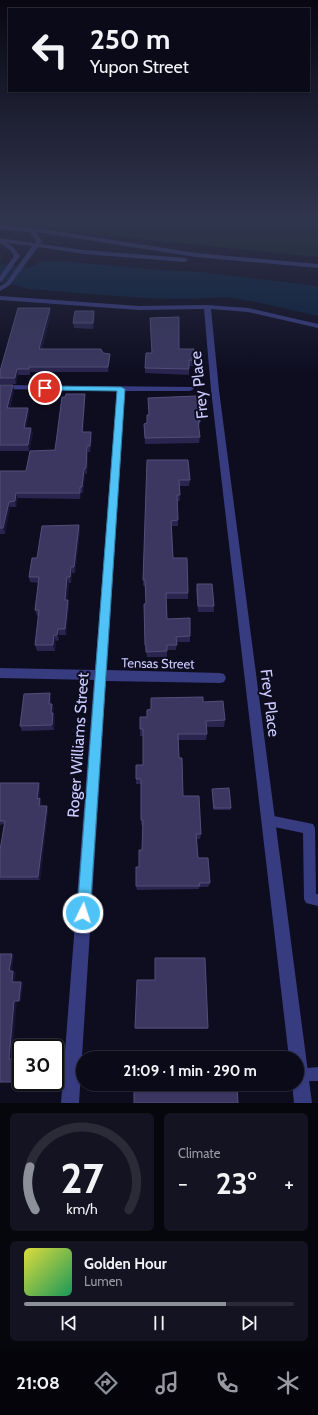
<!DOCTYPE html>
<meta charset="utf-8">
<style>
:root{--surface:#0a0a18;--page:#131321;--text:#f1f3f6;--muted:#999aa2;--line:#2a2b37;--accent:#8c9099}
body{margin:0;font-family:Cabin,sans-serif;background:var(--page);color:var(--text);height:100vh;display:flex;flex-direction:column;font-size:15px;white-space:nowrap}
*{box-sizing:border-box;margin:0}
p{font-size:13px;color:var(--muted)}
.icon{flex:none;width:22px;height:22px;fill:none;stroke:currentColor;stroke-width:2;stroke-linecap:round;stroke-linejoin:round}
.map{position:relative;height:1103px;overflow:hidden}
.panel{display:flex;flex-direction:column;gap:10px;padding:10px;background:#06060d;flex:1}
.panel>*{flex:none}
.guide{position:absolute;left:8px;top:8px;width:302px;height:84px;border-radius:0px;box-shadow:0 1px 3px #0004,0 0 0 1px var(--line);background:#0a0a18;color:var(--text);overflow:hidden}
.speed{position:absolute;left:12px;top:1039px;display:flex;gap:8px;font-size:20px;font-weight:700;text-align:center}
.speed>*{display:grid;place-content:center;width:52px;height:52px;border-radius:50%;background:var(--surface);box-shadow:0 1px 3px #0004,0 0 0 1px var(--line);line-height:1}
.speed .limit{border:2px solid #111;border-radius:6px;background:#fff;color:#111}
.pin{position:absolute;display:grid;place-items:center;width:34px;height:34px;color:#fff;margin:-17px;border:2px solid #fff;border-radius:50%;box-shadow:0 1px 4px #0007}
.me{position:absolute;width:44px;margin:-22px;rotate:4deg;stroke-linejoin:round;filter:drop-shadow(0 0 3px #0008)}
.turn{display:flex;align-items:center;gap:14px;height:84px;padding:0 16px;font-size:18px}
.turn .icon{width:52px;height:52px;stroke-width:2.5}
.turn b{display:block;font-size:28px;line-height:34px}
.big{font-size:30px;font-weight:700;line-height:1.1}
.panel .card{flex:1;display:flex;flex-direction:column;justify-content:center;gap:6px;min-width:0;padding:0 14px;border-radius:6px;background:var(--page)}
.panel .dial{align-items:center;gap:0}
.dial svg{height:104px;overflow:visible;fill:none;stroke:var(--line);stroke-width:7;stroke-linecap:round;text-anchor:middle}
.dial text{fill:var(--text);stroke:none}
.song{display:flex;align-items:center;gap:12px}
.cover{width:48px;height:48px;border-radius:6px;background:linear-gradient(135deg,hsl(60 70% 55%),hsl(150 70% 35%))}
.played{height:4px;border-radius:2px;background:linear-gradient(90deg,var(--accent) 75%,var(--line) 75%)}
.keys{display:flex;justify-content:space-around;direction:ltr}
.heat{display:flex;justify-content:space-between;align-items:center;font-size:22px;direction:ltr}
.panel .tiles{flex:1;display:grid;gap:10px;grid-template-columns:1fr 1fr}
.card:last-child{grid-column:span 2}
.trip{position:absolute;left:76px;top:1051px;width:228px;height:40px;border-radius:20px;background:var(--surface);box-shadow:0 1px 3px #0004,0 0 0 1px var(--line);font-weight:700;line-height:40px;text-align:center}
.dock{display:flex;height:64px;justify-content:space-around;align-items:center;background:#04040a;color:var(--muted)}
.dock .icon{width:28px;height:28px}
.dock .active{color:var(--accent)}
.dock b{font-size:18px;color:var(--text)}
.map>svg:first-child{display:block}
</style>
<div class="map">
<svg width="318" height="1103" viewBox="0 0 318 1103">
<rect width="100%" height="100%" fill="#0e0d20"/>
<path fill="#102a26" d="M0,218H318V257L0,225Z"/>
<path fill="#09213d" d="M0,254L2,255L0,264L30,268L41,261H62L147,269L200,272L318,286V316L256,302L227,297L182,299L144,298L28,289L16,285L0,283Z"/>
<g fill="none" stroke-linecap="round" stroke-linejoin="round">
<path fill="#373b7f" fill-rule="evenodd" d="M269,815L313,824L315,828L316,894H318V906L306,903L304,899L303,833L265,825L263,821L265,817Z
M318,1067V1081H297V1069Z"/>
<path fill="#373b7f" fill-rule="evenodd" d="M0,296L139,306L207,305L248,308L318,324V328L248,312L211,309L219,390L312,1103H294L292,1084H297V1058H289L211,390L204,309L139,310L0,300Z
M0,385L193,387L194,389L190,391H125L107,670L220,673L224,674L226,678L224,682L220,683L106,681L79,1103H61L94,680L0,678V668L95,670L117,391L0,389Z"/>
<path fill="#373b7f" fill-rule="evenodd" d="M0,225L49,230L196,253L318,264V268L196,257L36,232L42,241L40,244L84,250L185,258L188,260L185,262L84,254L38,247L10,285L0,291V286L6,283L32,246L7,243L14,248L20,256L2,281L0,282V276L14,256L10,250L0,243V238L35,243L36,241L30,232L0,229Z"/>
</g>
<path fill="#29254e" d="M50,308L51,313L42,349L110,354V359L108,372H30V375H18L16,384H0V371Z
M94,311L95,316L93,329L74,328L73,323Z
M179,349L195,361V366H189V375L145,373V368L151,353Z
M0,385H13L14,391L10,408H28L29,413L26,428L33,433L29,451H0Z
M85,394V399L83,432L92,438L90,452H88L87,474H85L83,493H81L80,499L18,498L16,507H10L5,534H0V471H26L55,450L65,397Z
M200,422L199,428L200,437L199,443L145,444L144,424Z
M147,460L190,480L189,486H179L180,501H177L178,526H172L173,558L188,593V599H166L167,619L190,636V642H177L176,650H167V657H147L146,650H145L144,604H146V586H143V580Z
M79,525L80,531L75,573H72L71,583H69L67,600H68L69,606L66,635H59V640L56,641L55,651H37L35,645L39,616H37L35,610L39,583L30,582L29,577L37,558Z
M197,584L214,606V612H198L196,590Z
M51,698V704H52L54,709L53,713L55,718L54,730L22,731L20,726Z
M203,702L225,720L224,727H207V734L206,740H178L179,758L183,796L201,834L200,839H197L198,858L210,883L208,887H199V889L137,890L136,886L142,850V825H141V784H136V779L143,765V736H140V729L151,709Z
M0,783L40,787L39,798L42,803L41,806L48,810L40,880H0V850L4,824L0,825Z
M212,789L231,808V810H213L212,791Z
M135,1028H208L207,1029H136Z"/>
<path fill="#171434" d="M50,308L51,313L40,355L39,349Z
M94,311L95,316L93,329V323Z
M110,354V359L108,372V367Z
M17,369L18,375L16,384L15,378Z
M13,385L14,391L8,413L7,408Z
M85,394V399L83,438L82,432Z
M28,408L29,413L25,433L24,428Z
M31,428L33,433L29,451L28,445Z
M91,432L92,438L90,452V446Z
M87,446L88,452L87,474L86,468Z
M84,469L85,474L83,493L82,487Z
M80,487L81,493L80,499Z
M16,493L18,498L16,507L15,501Z
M9,502L10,507L5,534L3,528Z
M79,525L80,531L75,573L74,567Z
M71,567L72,573L71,583L70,577Z
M67,577L69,583L66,606L65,600Z
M68,600L69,606L66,635L65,629Z
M58,629L59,635V640L57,635Z
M54,635L56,641L55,651L53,645Z
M50,693L51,698L50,709L49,704Z
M52,704L54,709L53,718L51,713Z
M53,713L55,718L54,730L52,725Z
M39,783L40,787L39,803L37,799Z
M40,798L42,803L41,810L39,806Z
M47,806L48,810L40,880L38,877Z
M12,954L14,956L12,973L9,971Z
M13,971L16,972L15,983L12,982Z
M21,982L23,983L21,1002L19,1001Z
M14,1001L17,1002L12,1059H9Z
M17,1059H20L18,1081L15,1082Z"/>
<path fill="#3b3761" stroke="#524e7a" d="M18,308H50L39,349H101L103,353L110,354L108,367H29V369H17L15,378H0V371Z
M75,311H94L93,323H73Z
M179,317V349H194L195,361L189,360V369L145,368L146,353H152L150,318Z
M0,385H13L7,408H28L24,428H31L28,445H0Z
M66,394H85L82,432H91L90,446H87L86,468L84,469L82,487H80V493H16L15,501L9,502L3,528H0V471H26L30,451L55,450L62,397H65Z
M196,396L200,422H198L200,437L145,438L144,424L147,423V415H149L148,398Z
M147,460H188L190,480H179L180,495H177L178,520L171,521L173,558H187L188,593H166L167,619L190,618V636L176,637L177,645H167V651L146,652V645H145L144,604H146L145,580H143Z
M79,525L74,567H71L70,577H67L65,600H68L65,629H58L57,635H54L53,645H35L39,610H35L39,577H29L32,558H37L42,526Z
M197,584H212L214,606H198Z
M50,693L49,704H52L51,713H53L52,725L20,726L24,694Z
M203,697V702L223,701L225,720L206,721L207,734H178L179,758H182L183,796H199L201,834H196L198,858H208L210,883H199L200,886H136V867H139V850H142L143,820H141V779H136V765H143V729H140V717H147V710L151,709V698Z
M0,783H39L37,799L40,798L39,806H47L38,877H0V850L5,821H0Z
M229,788L231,808H214L212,789Z
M0,954H12L9,971H13L12,982H21L19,1001H14L9,1059H17L15,1082H0Z
M155,958H205L208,1028H135L137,980H155Z
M135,1057L210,1058H135Z
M134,1084H237L238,1103H134Z"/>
<linearGradient id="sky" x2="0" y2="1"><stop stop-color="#080712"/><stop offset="0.58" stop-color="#30354e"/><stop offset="1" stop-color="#30354e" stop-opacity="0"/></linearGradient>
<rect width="318" height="373" fill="url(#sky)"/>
<path fill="#4fc3f7" stroke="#337fa1" d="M43,386L121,387L125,389L90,913L88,918L83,920L79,918L77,913L117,391L45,390L43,389Z"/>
<g text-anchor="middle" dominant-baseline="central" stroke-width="4" stroke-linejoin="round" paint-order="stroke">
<g font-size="13" fill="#cccbff" stroke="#0e0d20">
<text transform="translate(158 663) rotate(1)">Tensas Street</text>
</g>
<g font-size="16" fill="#cccbff" stroke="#0e0d20">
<text transform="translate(199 385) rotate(-96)">Frey Place</text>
<text transform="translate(270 703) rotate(83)">Frey Place</text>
<text transform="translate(78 745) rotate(-86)">Roger Williams Street</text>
</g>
</g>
</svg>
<div class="speed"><div class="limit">30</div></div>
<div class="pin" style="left:45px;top:388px;background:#d93025"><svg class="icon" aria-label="arrive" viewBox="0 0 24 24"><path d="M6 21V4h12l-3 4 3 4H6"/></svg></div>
<svg class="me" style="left:83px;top:913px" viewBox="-20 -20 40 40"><circle r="17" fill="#4fc3f7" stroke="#fff" stroke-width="3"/><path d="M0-11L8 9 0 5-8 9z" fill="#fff"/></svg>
<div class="trip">21:09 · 1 min · 290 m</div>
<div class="guide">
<div class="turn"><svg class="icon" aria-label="left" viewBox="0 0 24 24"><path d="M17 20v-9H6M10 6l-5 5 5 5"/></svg><div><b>250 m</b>Yupon Street</div></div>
</div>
</div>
<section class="panel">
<div class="tiles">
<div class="card dial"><svg viewBox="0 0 100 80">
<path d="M14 69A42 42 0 1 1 86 69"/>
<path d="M14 69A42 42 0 0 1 10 36" stroke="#8c9099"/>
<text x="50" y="56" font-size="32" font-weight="700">27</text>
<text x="50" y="72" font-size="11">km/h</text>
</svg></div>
<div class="card"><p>Climate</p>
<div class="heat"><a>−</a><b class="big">23°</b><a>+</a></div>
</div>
<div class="card">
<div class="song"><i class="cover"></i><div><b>Golden Hour</b><p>Lumen</p></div></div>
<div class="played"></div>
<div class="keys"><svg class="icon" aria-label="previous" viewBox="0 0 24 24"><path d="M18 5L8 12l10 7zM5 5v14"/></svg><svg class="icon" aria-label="pause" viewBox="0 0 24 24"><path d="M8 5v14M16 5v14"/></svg><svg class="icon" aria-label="next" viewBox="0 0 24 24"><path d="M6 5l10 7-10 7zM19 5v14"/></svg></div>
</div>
</div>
</section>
<nav class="dock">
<b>21:08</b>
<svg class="icon active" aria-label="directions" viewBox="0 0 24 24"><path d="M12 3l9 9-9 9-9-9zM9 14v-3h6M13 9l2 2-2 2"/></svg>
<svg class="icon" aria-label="music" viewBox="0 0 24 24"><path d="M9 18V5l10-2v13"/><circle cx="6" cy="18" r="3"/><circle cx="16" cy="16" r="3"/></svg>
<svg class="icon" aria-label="phone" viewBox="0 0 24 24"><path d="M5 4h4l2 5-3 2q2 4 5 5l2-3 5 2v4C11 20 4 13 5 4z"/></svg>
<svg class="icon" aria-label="climate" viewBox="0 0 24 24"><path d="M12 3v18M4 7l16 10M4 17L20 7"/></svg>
</nav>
